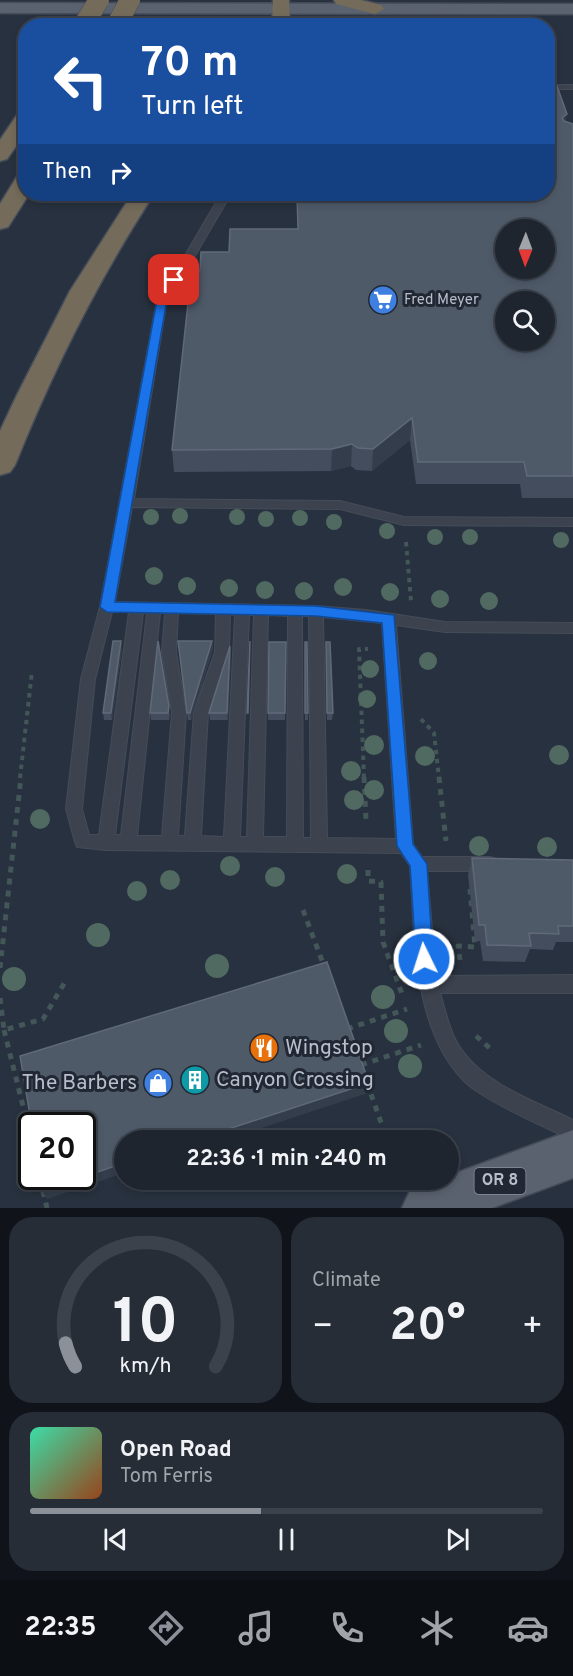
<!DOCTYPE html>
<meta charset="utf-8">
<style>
:root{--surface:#1e252f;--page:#262d37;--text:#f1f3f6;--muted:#a1a5aa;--line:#3c424b;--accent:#8c9099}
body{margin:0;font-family:Overpass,sans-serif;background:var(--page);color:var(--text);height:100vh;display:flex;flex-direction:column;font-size:22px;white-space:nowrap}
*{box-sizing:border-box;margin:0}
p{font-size:20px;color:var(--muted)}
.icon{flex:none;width:33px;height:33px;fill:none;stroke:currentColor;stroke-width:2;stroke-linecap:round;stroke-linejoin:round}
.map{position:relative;height:1208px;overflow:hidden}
.side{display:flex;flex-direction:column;gap:9px;padding:9px;background:#10141a;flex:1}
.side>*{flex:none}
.hud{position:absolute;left:18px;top:18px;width:537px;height:183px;border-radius:24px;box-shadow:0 3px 9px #0003,0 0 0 2px var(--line);background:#1a4fa0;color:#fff;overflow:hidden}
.needle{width:39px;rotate:181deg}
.buttons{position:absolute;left:495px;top:219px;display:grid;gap:12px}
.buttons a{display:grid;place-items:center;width:60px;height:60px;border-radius:50%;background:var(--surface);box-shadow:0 3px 9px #0003,0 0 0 2px var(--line);font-size:30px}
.speed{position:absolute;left:18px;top:1112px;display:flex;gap:12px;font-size:30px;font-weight:700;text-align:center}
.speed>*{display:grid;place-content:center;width:78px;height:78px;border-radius:50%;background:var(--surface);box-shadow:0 3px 9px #0003,0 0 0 2px var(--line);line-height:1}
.speed .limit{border:3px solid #111;border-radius:9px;background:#fff;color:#111}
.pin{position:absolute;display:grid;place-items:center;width:51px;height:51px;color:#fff;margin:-26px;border-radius:12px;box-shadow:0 3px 9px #0006}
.me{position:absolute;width:66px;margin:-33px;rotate:356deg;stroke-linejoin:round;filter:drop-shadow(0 0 4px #0008)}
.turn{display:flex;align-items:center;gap:21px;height:126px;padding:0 24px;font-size:27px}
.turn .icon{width:78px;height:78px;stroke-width:2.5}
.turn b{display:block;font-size:42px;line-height:51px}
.then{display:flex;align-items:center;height:57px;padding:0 24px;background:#0003;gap:12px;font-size:22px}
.big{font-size:45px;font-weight:700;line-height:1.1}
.side .widget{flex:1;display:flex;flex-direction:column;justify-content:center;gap:9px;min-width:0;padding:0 21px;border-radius:24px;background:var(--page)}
.side .dial{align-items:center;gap:0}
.dial svg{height:156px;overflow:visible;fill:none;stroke:var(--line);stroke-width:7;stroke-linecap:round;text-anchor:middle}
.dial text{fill:var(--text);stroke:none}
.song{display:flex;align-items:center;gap:18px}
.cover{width:72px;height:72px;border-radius:9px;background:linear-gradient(135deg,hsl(160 70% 55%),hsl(20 70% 35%))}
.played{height:6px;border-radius:3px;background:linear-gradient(90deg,var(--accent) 45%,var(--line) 45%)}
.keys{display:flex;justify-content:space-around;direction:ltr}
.heat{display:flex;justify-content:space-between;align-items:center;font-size:33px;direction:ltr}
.side .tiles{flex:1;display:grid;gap:9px;grid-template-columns:1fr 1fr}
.widget:last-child{grid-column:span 2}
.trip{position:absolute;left:114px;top:1130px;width:345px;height:60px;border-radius:30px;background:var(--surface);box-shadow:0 3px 9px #0003,0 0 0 2px var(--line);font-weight:700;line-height:60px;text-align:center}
.menu{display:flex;height:96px;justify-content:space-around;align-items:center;background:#0c0f13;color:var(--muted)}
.menu .icon{width:42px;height:42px}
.menu .active{color:var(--accent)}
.menu b{font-size:27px;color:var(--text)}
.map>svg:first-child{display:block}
</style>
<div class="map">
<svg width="573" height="1208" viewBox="0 0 573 1208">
<rect width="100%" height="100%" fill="#28313f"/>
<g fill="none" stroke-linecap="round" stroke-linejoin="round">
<g stroke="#454c58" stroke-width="2">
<path id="service" d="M548,85H573V89H548Z
M221,194H231L166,305L134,499L340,501L404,517L573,518V526L404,525L340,509L132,507L115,602L316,606L366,610L445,622L573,623V633L445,632L396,625L413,844L422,857H490L496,859L498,864L496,869L490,871H427L436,976L573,975V993H440C446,1012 450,1034 461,1049C487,1086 535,1101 573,1120V1140C546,1128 483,1100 464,1081C412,1028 415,935 410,866L401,853L106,850L77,847L75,842L66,809L81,679L100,607L156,305ZM112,612H129L99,835H89L82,809L95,679ZM143,613H147L121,835H115ZM160,613H165L162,652L172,713L162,836H137ZM178,613L216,614L215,652L194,712L185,836H178L186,713L176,652ZM230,614L235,615L224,837L201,836L208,712L229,652ZM249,615H254L247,837H240ZM268,615L288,616L287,837H263ZM302,616H309L311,838H303ZM323,617L382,623L396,839L327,838Z"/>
</g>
<g stroke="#454c58" stroke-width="3">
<path id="primary" d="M0,3L573,4V14L0,13Z
M573,1130V1178L492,1208H402L410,1191L439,1179H448V1176Z"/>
</g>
<g stroke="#474e5a" stroke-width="3">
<path id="motorway" d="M273,0H289L290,26H272Z
M334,0H361L381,5L384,9L375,14L336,4Z
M26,110V132L7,159L0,161V140L19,112Z
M26,174V194H29L8,227L0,229V204L18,175Z
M132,194H154C98,280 53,370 15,465L10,472L0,475V431L17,395L70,291Z"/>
</g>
<path stroke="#435658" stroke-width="4" stroke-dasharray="4.5 4.5" stroke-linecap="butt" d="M406,542L411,601
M421,719L434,733L439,778
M20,778L32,671
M364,778L359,649H368"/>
<path stroke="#435658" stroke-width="5" stroke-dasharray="6 6" stroke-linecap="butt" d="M364,777L366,820
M439,777L446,841
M368,870V881L381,882L383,942L402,994
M303,910L324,966
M460,960L458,946L475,947L470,889
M0,968L21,777
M0,998L4,1030L43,1019L65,982
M347,1029L407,1009
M4,1030L32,1142
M476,1036L494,1052
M361,1065L421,1045
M367,1083L382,1125
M43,1191L47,1208"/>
<use href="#service" fill="#3c434f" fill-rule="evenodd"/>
<use href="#primary" fill="#5a626f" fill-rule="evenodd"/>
<use href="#motorway" fill="#746b5a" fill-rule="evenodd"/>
<g stroke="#474e5a" stroke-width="21" stroke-linecap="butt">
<path id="motorway-bridge" d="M83,26L99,0
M116,26L130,0"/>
</g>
<use href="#motorway-bridge" stroke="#746b5a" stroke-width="20"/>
</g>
<g fill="#506a61">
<circle cx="180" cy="516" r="8"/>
<circle cx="151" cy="517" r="8"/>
<circle cx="237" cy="517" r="8"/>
<circle cx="300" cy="518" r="8"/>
<circle cx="266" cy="519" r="8"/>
<circle cx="334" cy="522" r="8"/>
<circle cx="387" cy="531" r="8"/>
<circle cx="435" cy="537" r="8"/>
<circle cx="470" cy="537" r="8"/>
<circle cx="561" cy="540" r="8"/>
<circle cx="154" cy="576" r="9"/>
<circle cx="187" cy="586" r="9"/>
<circle cx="343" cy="587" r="9"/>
<circle cx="229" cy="588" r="9"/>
<circle cx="265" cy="590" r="9"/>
<circle cx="304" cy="591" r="9"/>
<circle cx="390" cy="592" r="9"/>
<circle cx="440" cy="599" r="9"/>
<circle cx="489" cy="601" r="9"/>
<circle cx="428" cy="661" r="9"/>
<circle cx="370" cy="669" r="9"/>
<circle cx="367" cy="699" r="9"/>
<circle cx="374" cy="745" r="10"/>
<circle cx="559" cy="755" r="10"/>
<circle cx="425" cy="756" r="10"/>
<circle cx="351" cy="771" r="10"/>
<circle cx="374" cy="790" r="10"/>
<circle cx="354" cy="800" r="10"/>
<circle cx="40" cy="819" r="10"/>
<circle cx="479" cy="846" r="10"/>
<circle cx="547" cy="847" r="10"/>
<circle cx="230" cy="866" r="10"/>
<circle cx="347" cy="874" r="10"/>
<circle cx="275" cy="877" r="10"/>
<circle cx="170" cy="880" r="10"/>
<circle cx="137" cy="891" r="10"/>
<circle cx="98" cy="935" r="12"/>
<circle cx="217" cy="966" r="12"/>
<circle cx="14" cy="979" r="12"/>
<circle cx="383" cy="997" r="12"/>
<circle cx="396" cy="1031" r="12"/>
<circle cx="410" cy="1066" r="12"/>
</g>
<path fill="#434d5d" d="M566,122L573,124V498H522L520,484H416L410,440L372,471L356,470L351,466L331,471L174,472L172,450L229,252L297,229Z
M178,641H212L213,649L191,720H188Z
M269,642H286L285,720H268Z
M305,642H307L308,720H305Z
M122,649L112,720H104L103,713Z
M326,649L333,713L332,720H327Z
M231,654L228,720H210L209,713Z
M150,713H170L169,720H151Z
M472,858L573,860V942H556L553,950L530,949L525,962L483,961L480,941H475L468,875Z"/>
<path fill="#333d4c" d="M567,114L563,133L562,118Z
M412,418L410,440L372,471L373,449Z
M352,444L351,466L331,471L332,449Z
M121,641L122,649L112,720L111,713Z
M212,641L213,649L191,720L190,713Z
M230,646L231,654L228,720L227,713Z
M369,1083L368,1093L225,1140H195Z
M124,1163V1173L47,1199L42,1191Z"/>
<path fill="#4f5a69" stroke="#606978" stroke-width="1.5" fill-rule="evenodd" d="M548,86H557L567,114L562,118L564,121L573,124V476H527L524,462H418L412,418L373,449L358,448L352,444L332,449L172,450L191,276L200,270L201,252H229L230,229H298L297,194H548ZM506,230H544V268H506ZM506,302H544V340H506Z
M113,641H121L111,713H103Z
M158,641L169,706L168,713H150Z
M178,641H212L190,713H187Z
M250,641L248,713H247Z
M269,642H286L285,713H268Z
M305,642H307L308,713H305Z
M326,642H330L333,713H327Z
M230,646L227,713H209Z
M472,858L573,860V926H558L559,934L529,933L531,946L487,945L485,925H479Z
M327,962L369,1083L195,1140H124V1163L42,1191L39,1176H82V1125H32V1127L20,1056Z"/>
<path fill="#1a73e8" stroke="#114b97" stroke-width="1.5" d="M171,277L179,280L166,305L115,602L316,606L394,615L413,844L427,864L433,959L431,965L424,967L418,965L416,959L410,866L397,846L382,623L316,616L107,612L100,607L156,305Z"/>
<defs>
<g id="supermarket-disc" transform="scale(1.5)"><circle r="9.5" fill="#3f7fe0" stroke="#212834"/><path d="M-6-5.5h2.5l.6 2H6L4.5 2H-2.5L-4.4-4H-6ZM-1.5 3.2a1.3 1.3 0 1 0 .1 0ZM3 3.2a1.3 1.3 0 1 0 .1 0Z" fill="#fff"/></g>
<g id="restaurant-disc" transform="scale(1.5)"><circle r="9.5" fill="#e8710a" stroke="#212834"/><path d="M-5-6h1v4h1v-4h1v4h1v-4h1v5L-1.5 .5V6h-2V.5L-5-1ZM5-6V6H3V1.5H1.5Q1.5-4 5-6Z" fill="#fff"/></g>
<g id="building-disc" transform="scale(1.5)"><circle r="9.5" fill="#0f9aa8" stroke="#212834"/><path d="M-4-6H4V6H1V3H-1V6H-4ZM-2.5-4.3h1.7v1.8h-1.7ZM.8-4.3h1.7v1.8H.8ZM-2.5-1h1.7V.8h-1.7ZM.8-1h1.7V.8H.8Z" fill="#fff"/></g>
<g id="shop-disc" transform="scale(1.5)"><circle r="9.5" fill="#3f7fe0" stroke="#212834"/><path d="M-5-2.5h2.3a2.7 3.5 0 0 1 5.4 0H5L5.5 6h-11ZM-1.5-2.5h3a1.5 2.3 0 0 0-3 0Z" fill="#fff"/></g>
</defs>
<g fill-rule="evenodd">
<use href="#supermarket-disc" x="383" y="300"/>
<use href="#restaurant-disc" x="264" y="1048"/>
<use href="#building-disc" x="195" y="1080"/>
<use href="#shop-disc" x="158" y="1083"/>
</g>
<g text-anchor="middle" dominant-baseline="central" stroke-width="6" stroke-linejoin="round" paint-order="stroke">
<g font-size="15" fill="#b8beca" stroke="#212834" text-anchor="start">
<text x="404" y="300">Fred Meyer</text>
</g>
<rect fill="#212834" stroke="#8b919d" stroke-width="1.5" x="474.5" y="1168" width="51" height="26" rx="4.5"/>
<g font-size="16" font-weight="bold" fill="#b8beca">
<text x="500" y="1181">OR 8</text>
</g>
<g font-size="21" fill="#b8beca" stroke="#212834" text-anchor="start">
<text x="285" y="1048">Wingstop</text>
<text x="216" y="1080">Canyon Crossing</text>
<text x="137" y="1083" text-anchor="end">The Barbers</text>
</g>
</g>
</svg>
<div class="buttons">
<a><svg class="needle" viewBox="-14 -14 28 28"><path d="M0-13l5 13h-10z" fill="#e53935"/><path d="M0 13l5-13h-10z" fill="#a1a5aa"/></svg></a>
<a><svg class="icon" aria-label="search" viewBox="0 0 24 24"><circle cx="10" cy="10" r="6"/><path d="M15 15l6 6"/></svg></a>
</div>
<div class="speed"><div class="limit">20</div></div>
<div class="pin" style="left:174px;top:280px;background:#d93025"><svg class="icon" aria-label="arrive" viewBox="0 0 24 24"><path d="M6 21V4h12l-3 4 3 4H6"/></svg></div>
<svg class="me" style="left:424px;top:959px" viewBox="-20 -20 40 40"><circle r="17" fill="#1a73e8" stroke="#fff" stroke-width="3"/><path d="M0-11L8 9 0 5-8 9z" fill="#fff"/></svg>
<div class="trip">22:36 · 1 min · 240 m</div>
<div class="hud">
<div class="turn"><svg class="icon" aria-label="left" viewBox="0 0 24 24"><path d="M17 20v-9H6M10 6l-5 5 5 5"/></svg><div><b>70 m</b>Turn left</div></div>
<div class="then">Then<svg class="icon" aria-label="right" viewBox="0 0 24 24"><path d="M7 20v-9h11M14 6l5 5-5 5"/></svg></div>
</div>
</div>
<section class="side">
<div class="tiles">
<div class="widget dial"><svg viewBox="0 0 100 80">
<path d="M14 69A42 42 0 1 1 86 69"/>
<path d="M14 69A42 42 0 0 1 9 57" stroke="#8c9099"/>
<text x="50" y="56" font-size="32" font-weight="700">10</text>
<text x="50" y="72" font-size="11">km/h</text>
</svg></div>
<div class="widget"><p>Climate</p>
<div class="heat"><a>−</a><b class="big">20°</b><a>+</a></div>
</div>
<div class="widget">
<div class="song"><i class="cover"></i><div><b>Open Road</b><p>Tom Ferris</p></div></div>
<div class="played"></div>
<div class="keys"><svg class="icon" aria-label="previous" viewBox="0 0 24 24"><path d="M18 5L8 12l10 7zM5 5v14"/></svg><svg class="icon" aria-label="pause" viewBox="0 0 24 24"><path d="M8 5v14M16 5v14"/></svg><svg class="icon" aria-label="next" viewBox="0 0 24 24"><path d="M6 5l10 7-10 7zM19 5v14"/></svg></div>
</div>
</div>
</section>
<nav class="menu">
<b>22:35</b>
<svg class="icon active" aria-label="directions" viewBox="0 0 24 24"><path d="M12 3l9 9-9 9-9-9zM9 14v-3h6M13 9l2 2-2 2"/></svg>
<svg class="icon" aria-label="music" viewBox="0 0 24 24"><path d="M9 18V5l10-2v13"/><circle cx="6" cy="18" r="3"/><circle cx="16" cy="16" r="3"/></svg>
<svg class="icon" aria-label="phone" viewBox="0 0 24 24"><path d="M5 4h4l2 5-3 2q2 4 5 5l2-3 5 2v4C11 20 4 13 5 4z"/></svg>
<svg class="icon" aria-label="climate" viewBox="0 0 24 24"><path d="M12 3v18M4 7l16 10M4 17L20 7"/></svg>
<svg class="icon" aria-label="car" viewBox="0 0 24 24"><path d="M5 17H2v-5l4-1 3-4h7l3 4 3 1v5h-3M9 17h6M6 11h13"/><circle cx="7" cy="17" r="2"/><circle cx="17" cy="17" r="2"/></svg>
</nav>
